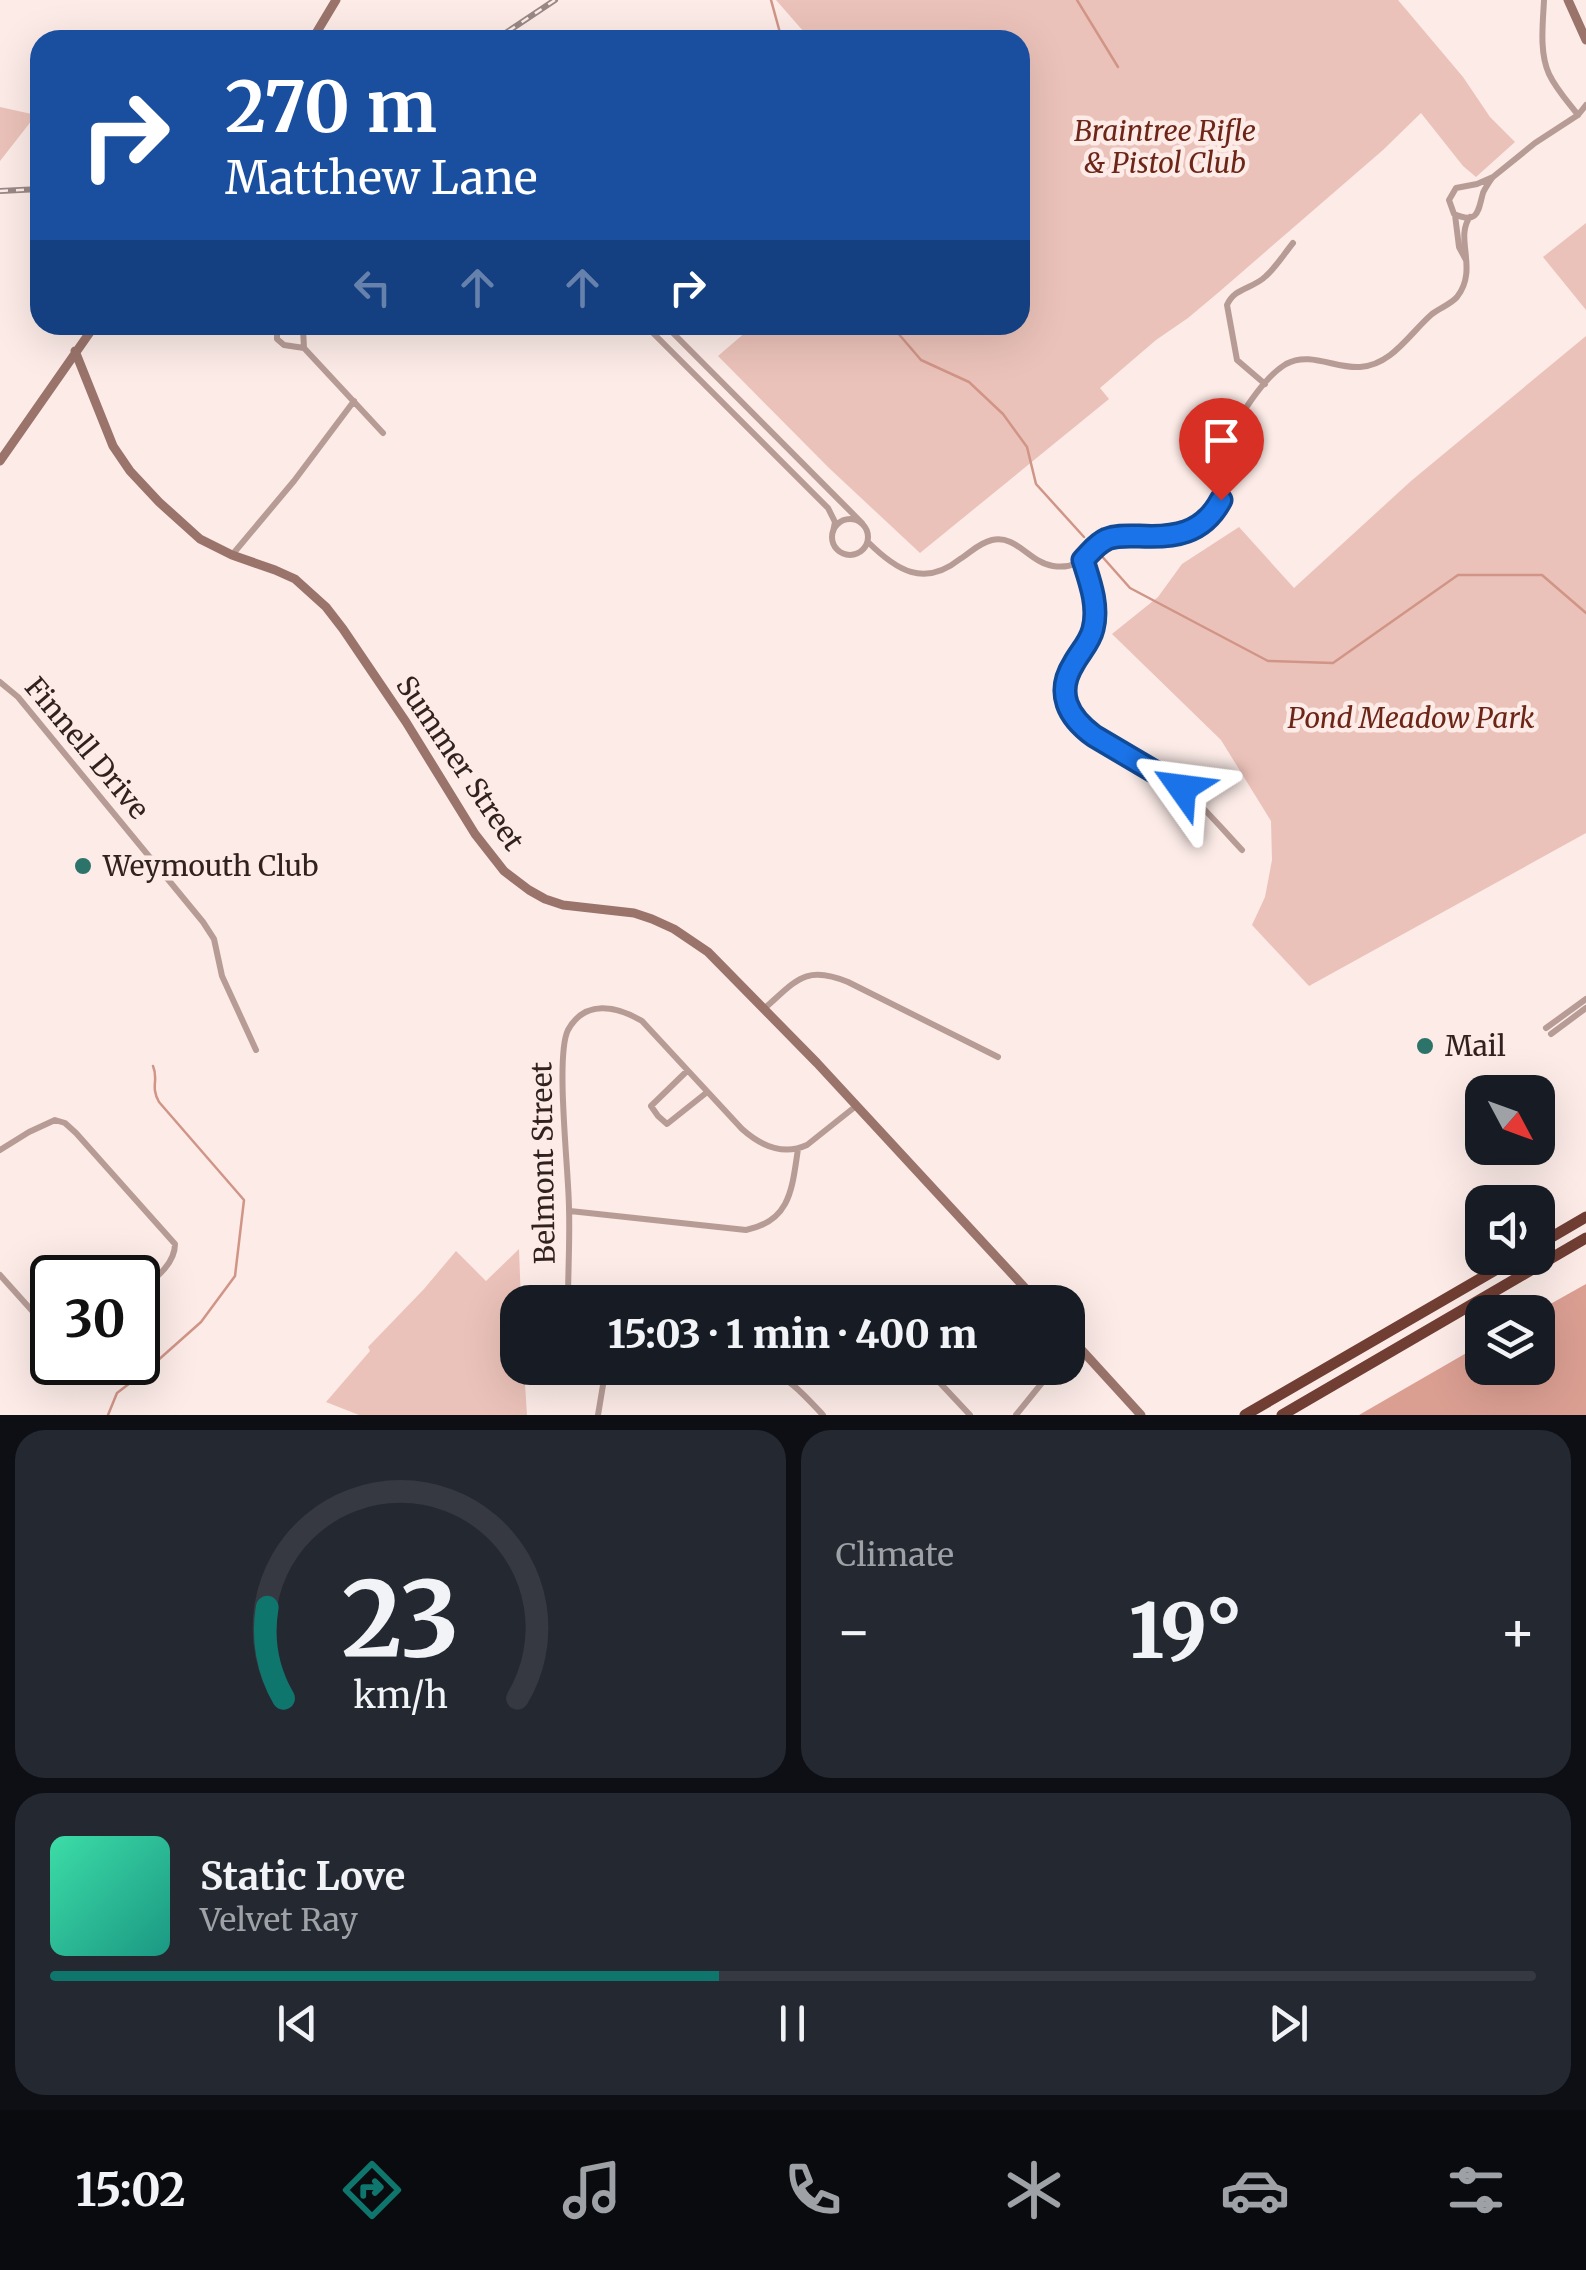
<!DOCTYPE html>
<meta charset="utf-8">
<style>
:root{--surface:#171b24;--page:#242831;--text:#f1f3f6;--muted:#9ea1a6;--line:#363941;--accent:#0f766e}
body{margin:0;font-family:Merriweather,serif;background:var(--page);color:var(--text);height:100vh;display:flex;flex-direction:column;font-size:38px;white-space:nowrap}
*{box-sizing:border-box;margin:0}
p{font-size:32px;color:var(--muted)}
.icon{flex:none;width:55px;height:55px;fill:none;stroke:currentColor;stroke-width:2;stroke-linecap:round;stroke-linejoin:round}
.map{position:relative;height:1415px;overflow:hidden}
.details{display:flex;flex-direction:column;gap:15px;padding:15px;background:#0d0f14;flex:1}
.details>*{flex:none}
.hud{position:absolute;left:30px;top:30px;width:1000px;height:305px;border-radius:30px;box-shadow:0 10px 40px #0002;background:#1a4fa0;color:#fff;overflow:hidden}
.needle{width:65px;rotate:131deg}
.buttons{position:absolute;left:1465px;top:1075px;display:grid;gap:20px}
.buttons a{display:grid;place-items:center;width:90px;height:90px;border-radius:20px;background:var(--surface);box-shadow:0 10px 40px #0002;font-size:50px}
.speed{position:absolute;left:30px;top:1255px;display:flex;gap:20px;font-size:50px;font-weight:700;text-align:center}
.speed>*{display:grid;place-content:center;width:130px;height:130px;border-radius:50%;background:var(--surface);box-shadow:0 10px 40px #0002;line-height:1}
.speed .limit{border:5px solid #111;border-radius:15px;background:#fff;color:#111}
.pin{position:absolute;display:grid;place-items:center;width:85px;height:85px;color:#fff;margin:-102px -42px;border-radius:50% 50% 50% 0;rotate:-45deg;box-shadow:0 0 10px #0007}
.pin .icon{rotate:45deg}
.me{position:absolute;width:110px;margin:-55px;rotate:301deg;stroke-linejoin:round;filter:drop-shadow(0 0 8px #0008)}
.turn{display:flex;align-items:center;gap:35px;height:210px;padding:0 30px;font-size:45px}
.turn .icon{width:130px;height:130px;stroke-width:2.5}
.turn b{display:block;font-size:70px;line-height:85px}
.lanes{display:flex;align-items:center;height:95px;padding:0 30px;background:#0003;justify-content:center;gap:50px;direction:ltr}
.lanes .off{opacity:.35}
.big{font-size:75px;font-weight:800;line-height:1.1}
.details .widget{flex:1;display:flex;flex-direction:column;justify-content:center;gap:15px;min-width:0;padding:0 35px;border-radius:30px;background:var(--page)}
.details .dial{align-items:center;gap:0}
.dial svg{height:260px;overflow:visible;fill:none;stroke:var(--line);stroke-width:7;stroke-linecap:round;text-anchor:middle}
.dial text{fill:var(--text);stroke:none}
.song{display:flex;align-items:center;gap:30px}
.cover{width:120px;height:120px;border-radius:15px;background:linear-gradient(135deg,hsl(160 70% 55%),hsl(170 70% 35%))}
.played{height:10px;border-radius:5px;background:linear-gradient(90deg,var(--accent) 45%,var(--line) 45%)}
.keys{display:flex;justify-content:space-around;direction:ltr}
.heat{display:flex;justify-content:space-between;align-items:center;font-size:55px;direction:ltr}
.details .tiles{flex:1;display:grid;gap:15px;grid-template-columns:1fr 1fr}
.widget:last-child{grid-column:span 2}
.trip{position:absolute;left:500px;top:1285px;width:585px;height:100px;border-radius:30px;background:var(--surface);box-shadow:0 10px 40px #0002;font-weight:800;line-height:100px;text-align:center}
.menu{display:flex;height:160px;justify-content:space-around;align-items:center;background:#090b0e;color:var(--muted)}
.menu .icon{width:70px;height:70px}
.menu .selected{color:var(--accent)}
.menu b{font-size:45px;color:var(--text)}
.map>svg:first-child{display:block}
</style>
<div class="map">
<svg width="1586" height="1415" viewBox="0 0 1586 1415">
<rect width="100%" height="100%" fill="#fcebe7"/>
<path fill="#ebc2b9" d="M776,0H1398L1463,77L1490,117L1515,142L1476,177L1463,166L1421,113L1383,150L1219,292L1188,318L1156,340L1100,388L1109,399L920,553L829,468L718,356L754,325H1020V40H811Z
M0,107L36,115L0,161Z
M1586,223V310L1543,257Z
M1586,336V833L1309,986L1252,925L1265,897L1272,860L1271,821L1221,740L1112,634L1158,597L1182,564L1239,527L1294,588L1411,481Z
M519,1249L521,1302H518V1368H524L527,1415H359L326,1402L370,1351L368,1347L424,1289L456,1251L486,1281Z"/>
<path fill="#db9f92" d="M1586,1284V1415H1359L1482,1344V1368H1538L1536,1312Z"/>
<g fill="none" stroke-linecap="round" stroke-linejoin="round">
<path stroke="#d09587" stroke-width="2.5" d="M771,0L782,40
M1077,0L1118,67
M891,325L921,360L969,382L1003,414L1027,447L1036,484L1084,537
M1099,553L1130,588L1268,661L1333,663L1458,575H1542L1586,613
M108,1415L117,1393L147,1370L201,1322L235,1276L244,1200L159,1102C150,1086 159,1080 153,1066"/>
<path stroke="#b79c96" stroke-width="6" d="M1544,0C1543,23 1539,52 1549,74C1556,89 1568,102 1578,115
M1493,177C1491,179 1484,190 1483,193C1478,210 1479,225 1454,214L1449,200L1456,188L1477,184Z
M1493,177L1535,143L1578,115L1586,105
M1455,215L1459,247L1466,260
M280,325L277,331V339L284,345L304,348
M300,325L303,329L304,348L383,433
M645,325L828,508L835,522L833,532
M665,325L862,523
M1265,384L1237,360L1227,305C1235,287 1253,289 1266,276C1276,267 1284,254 1293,243
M832 537a18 18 0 1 1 36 0a18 18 0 1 1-36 0Z
M868,542C896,570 924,588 960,559C971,552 979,543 992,540C1016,534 1030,563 1053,566C1086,571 1086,545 1111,538C1136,530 1162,542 1187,533C1233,516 1220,480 1229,443C1235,420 1264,377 1286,364C1310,351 1336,369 1360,367C1392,365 1410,333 1432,314C1440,308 1451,304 1457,297C1479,269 1454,238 1470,217
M232,555L294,481L354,401
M1083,561C1092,586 1102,617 1087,642C1080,656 1069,666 1066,682C1058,740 1141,756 1177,784C1201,803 1221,828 1242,850
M0,682L18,697L203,922L214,939L222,976L256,1050
M765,1008C796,981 805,964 848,982L998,1057
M1546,1028L1586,999
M1551,1034L1586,1008
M687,1071L651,1106L658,1116L667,1124L706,1093
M0,1150L29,1132L55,1120L65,1123L76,1133L175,1244C175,1265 153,1280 138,1293
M570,1211L746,1230C791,1221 792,1188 798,1149
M0,1275L52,1333
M568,1302C568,1271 570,1240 569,1209C569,1173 555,1056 568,1030C585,999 617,1006 642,1021L742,1129C760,1145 783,1156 807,1145L856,1106
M1068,1350L1074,1342
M78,1362L88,1375
M728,1368L731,1376L738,1378L745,1376L764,1368
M764,1368C789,1377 805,1396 823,1415
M926,1368L970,1415
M598,1415L603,1385L599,1368
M1016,1415L1054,1368"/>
<path stroke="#9a746b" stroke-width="9" d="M1568,0L1586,40
M312,40L336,0
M75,351L113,446L130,471L159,502L200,539L232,555L275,570L295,579L326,607L343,629L406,722L475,834L504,871L529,890L545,899L563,905L634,913L652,919L674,929L708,952L817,1063L1038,1302
M0,461L95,325
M1068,1335L1141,1415"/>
<path stroke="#713e33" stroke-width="11" d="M1538,1245L1586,1217
M1245,1415L1516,1258
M1282,1415L1586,1238"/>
<g stroke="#998885" stroke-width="6">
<path id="rail" d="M495,40L555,0
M0,191L40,189"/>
</g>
<use href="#rail" stroke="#fcebe7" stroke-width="2.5" stroke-dasharray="8" stroke-linecap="butt"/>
</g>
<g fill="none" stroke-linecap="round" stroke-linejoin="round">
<g stroke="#114b97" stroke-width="25">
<path id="route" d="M1182,788L1094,736C1068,717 1055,693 1074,663C1080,652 1090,642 1093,629C1099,606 1090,582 1083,560C1091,552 1096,544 1107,539C1117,535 1128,536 1139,536C1174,538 1203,534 1221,500"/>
</g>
<use href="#route" stroke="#1a73e8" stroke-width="18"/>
</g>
<g fill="#2c7369" stroke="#fcebe7" stroke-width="4">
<circle cx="83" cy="866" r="10"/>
<circle cx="1425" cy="1046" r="10"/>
</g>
<g text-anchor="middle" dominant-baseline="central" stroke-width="9" stroke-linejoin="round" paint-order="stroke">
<g font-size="28" font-style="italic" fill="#6d2517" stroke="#fcebe7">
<text x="1165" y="131">Braintree Rifle<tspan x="1165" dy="32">&amp; Pistol Club</tspan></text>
<text x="1411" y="718">Pond Meadow Park</text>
</g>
<g font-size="28" fill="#31221f" stroke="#fcebe7">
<text transform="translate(87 748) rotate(50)">Finnell Drive</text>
<text transform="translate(460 763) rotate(56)">Summer Street</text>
<text transform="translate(543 1163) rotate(-91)">Belmont Street</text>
</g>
<g font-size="28" fill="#31221f" stroke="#fcebe7" text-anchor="start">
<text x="103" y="866">Weymouth Club</text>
<text x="1445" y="1046">Mail</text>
</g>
</g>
</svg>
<div class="buttons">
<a><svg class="needle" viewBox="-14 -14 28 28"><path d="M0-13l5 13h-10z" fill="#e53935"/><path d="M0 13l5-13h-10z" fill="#9ea1a6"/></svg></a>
<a><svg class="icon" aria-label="sound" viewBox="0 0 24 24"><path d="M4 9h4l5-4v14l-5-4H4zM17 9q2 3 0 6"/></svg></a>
<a><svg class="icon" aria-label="layers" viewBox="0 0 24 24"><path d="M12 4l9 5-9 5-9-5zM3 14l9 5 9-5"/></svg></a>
</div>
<div class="speed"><div class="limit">30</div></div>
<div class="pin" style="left:1221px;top:500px;background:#d93025"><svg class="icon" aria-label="arrive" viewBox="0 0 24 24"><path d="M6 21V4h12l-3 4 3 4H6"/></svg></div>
<svg class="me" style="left:1182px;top:788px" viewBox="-20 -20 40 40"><path d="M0-17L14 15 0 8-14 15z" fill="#1a73e8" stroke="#fff" stroke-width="4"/></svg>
<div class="trip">15:03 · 1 min · 400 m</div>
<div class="hud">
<div class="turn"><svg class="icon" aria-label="right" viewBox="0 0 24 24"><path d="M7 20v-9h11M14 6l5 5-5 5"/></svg><div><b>270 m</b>Matthew Lane</div></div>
<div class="lanes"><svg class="icon off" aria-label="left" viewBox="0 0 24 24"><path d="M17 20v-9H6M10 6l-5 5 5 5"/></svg><svg class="icon off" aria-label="ahead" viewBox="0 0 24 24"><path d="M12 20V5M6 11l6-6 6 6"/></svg><svg class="icon off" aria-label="ahead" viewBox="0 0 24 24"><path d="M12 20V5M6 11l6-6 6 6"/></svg><svg class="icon" aria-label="right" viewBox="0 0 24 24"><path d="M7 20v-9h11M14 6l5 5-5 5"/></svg></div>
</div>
</div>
<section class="details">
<div class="tiles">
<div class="widget dial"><svg viewBox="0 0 100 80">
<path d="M14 69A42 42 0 1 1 86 69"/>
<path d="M14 69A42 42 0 0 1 9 41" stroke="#0f766e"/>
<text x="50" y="56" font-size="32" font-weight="700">23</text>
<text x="50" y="72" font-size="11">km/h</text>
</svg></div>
<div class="widget"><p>Climate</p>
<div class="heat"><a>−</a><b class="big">19°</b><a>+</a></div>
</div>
<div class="widget">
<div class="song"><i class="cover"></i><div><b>Static Love</b><p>Velvet Ray</p></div></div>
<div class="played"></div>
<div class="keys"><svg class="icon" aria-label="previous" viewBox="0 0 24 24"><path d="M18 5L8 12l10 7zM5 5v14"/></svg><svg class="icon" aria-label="pause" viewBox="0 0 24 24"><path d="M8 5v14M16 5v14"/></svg><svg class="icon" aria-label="next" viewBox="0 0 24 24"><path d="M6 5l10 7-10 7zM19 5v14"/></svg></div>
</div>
</div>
</section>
<nav class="menu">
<b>15:02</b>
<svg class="icon selected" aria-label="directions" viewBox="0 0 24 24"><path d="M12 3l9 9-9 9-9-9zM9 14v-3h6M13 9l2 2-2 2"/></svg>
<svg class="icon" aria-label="music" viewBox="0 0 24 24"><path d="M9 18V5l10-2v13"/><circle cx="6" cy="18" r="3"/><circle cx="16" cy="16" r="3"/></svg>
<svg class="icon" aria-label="phone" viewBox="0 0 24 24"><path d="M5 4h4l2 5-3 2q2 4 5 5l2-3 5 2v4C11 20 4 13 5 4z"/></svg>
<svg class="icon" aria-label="climate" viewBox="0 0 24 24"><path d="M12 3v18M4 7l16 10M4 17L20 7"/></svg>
<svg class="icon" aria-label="car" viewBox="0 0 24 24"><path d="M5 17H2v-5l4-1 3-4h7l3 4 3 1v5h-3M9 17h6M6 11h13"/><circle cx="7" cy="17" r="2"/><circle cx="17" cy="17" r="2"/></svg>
<svg class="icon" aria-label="filters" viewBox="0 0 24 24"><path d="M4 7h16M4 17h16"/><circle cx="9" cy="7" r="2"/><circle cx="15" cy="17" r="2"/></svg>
</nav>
